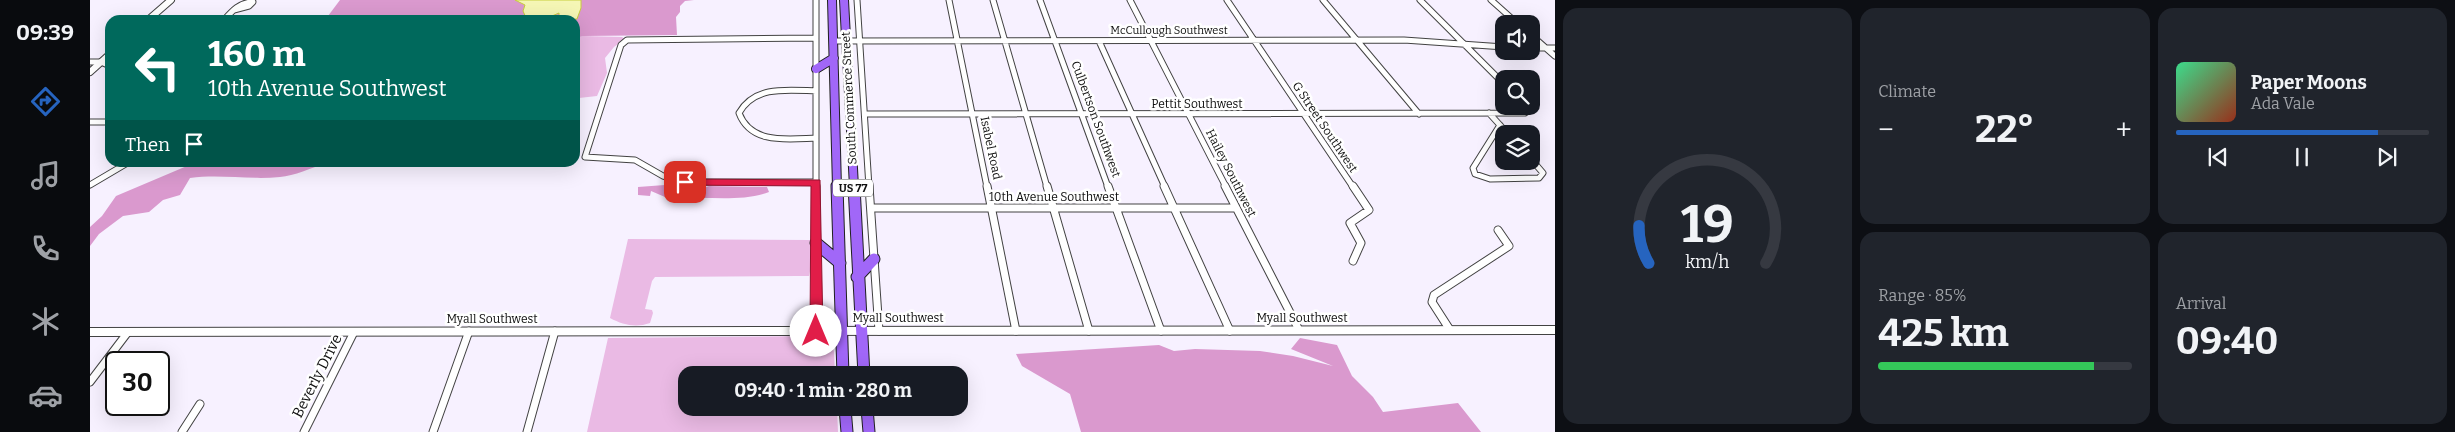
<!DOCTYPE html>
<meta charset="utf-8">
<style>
:root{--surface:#171b24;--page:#20242c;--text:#f1f3f6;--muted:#9ea1a6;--line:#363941;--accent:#2664bf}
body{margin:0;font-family:Bitter,serif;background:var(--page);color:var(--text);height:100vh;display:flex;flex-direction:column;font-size:19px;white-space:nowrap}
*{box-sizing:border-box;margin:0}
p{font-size:16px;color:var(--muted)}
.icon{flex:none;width:28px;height:28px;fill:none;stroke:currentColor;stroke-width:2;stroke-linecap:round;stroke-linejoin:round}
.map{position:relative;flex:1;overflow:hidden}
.panel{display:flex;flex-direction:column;gap:8px;padding:8px;background:#0d0f14;width:900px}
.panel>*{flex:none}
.guide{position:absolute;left:15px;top:15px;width:475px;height:152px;border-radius:15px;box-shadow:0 5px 20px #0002;background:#00695c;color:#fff;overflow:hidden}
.fabs{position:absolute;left:1405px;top:15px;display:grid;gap:10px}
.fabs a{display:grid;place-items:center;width:45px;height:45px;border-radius:10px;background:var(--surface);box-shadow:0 5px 20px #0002;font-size:25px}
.speed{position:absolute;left:15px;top:351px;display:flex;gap:10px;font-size:25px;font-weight:700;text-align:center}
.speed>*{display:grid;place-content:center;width:65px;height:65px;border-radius:50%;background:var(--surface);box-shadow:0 5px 20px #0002;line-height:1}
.speed .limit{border:2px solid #111;border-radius:8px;background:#fff;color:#111}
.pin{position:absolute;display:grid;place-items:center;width:42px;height:42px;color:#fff;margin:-21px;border-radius:10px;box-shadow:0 2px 8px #0006}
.me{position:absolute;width:55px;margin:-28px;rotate:0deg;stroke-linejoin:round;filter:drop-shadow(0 0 4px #0008)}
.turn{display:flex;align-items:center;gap:18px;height:105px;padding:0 20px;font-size:22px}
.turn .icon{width:65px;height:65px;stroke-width:2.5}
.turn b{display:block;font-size:35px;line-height:42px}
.then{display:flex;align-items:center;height:48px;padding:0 20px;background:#0003;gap:10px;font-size:19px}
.big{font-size:38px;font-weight:700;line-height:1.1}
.panel .tile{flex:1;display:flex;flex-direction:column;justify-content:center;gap:8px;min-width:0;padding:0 18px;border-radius:15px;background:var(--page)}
.panel .dial{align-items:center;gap:0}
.dial svg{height:130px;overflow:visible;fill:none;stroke:var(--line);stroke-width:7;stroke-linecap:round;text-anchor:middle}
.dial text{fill:var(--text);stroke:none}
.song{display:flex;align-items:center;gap:15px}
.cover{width:60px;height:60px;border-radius:8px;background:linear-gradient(135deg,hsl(150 70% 55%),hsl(10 70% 35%))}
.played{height:5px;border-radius:2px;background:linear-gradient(90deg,var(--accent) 80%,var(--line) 80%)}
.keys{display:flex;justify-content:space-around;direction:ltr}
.heat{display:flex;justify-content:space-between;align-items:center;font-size:28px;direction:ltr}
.charge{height:8px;border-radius:4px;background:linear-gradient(90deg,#34c759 85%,var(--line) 0)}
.panel .tiles{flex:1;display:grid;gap:8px;grid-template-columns:repeat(3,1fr)}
.tile:first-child{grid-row:span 2}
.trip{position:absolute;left:588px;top:366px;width:290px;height:50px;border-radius:15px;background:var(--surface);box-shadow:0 5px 20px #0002;font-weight:700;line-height:50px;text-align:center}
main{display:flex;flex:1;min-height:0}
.tab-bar{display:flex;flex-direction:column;width:90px;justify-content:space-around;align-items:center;background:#090b0e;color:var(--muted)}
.tab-bar .icon{width:35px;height:35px}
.tab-bar .current{color:var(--accent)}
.tab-bar b{font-size:22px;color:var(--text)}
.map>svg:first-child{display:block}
</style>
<main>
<nav class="tab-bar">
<b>09:39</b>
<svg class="icon current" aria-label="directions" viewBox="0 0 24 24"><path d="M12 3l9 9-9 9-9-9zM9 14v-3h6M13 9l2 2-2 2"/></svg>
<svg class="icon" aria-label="music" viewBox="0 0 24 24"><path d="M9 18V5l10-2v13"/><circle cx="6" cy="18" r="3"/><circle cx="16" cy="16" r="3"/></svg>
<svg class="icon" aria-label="phone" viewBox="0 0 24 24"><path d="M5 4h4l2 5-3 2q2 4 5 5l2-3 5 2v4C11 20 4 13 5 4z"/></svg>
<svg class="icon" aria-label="climate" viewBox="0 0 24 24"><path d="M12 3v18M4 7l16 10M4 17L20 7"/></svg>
<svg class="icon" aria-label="car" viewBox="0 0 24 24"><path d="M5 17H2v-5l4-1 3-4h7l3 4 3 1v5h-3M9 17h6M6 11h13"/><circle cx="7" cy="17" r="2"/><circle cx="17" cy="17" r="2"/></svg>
</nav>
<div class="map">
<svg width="1465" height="432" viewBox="0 0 1465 432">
<rect width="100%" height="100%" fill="#f7f1ff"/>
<path fill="#eabae4" d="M494,36L532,37L535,39L524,47L515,58L517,73L507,96L489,98L485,102V38Z
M538,239L720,240L722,242L720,271L719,276H707L565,277L562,281L555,309L562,310L563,313L560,323C546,328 533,325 520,318Z
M729,336L741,339L744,352L745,375H596V408H747L748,432H497L518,338Z"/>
<path fill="#da99ce" d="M250,0H604L595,1L590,6V12L586,17L587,35L494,36L485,38V20H235Z
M104,163H235C222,168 204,176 190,177C160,180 130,174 100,178L90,195L73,200L59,212L33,216L9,234L0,246V227L12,216L26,196Z
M588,184L614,188L619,186L677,187L679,192C659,200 633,198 610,198L606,195L600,198L591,193L575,197L561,191L560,196L548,195V187Z
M1210,338L1247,345L1262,376L1283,397L1293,412L1368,403L1391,432H991L980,394L932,366L926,354L1069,345L1084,351L1105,349L1170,351L1203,356L1243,366L1201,349Z"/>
<path fill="#f5f6b5" stroke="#c7cd3c" d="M425,0H491V8L487,19L469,20V13L462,16L463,20H437L433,11L435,5Z"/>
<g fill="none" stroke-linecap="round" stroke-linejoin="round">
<g stroke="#424242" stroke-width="7">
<path id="minor-far1" d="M726,0V187
M767,0L779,187
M859,0L897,187
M903,0L957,187
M950,0L1018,187
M1040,0L1136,187
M1137,0L1263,187
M1233,0L1329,114
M1330,0L1414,84
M1401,0L1428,24
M134,20C142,11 150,2 163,2L159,6L144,10
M1441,35L1465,56
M726,38L537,40L531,45L495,157L545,160L573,176L595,182H726
M743,41L1314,40L1414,47
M1009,41L1075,187
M1441,48H1465
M0,62H11L20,66
M726,91C698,90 665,85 649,113C661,145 698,139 726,138
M1399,113L1418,134
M775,114L1435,113L1438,111L1435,106
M0,122H20
M1410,125L1383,168L1385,174L1400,179L1449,178L1453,173L1441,159
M0,185L39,162"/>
</g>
<g stroke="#424242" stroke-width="9">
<path id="minor" d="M726,186V331
M779,186L789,331
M897,186L926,331
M957,186L999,331
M1018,186L1071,331
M1074,186L1140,331
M1135,186L1209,330
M1263,186L1279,210L1260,223L1271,243L1263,261
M781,208H1146
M1360,330L1342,302L1344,295L1419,246L1408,230
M0,382L38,332
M92,432L110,404
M214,432L264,332
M343,432L379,331
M437,432L465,331"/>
</g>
<g stroke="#424242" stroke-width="8">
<path id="tertiary-far1" d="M58,20L81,0
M0,72L20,54"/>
</g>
<g stroke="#424242" stroke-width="10">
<path id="tertiary" d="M0,332L1465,330"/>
</g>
<g stroke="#202020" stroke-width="10">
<path id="primary-far1" d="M742,0L747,187
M754,0L764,187
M726,69L744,58"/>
</g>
<g stroke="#202020" stroke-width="13">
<path id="primary" d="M747,186L753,375
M764,186L774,375
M726,243L750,263
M767,277L784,259
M755,408L757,432
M777,408L779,432"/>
</g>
<use href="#minor-far1" stroke="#fff" stroke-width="5"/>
<use href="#minor" stroke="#fff" stroke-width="7"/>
<use href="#tertiary-far1" stroke="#fff" stroke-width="6"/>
<use href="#tertiary" stroke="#fff" stroke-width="8"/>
<use href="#primary-far1" stroke="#a167f8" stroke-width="8"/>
<use href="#primary" stroke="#a167f8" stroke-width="11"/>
</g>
<path fill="#e11d48" stroke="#92132f" d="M595,179L730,180L733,331L731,335L726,336L720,331L721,186L591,185V180Z"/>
<g text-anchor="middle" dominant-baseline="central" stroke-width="5" stroke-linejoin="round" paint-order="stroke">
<g font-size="11" fill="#0f0f0f" stroke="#fff">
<text x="1079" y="30">McCullough Southwest</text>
</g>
<rect fill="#fff" stroke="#575757" stroke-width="1" x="743" y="179.5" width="40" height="17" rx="4"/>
<g font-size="11" font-weight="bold" fill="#0f0f0f">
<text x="763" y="188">US 77</text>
</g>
<g font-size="12" fill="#0f0f0f" stroke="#fff">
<text transform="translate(759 98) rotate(-93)">South Commerce Street</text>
<text x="1107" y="104">Pettit Southwest</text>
<text transform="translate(1006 119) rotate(70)">Culbertson Southwest</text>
<text transform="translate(1235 127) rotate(56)">G Street Southwest</text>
<text transform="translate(901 148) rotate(78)">Isabel Road</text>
<text transform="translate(1141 173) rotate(63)">Hailey Southwest</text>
<text x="964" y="197">10th Avenue Southwest</text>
<text x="808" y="318">Myall Southwest</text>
<text x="1212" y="318">Myall Southwest</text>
<text x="402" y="319">Myall Southwest</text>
</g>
<g font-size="15" fill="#0f0f0f" stroke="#fff">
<text transform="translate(227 376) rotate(-63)">Beverly Drive</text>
</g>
</g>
</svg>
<div class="fabs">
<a><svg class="icon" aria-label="sound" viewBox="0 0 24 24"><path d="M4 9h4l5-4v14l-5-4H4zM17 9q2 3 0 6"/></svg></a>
<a><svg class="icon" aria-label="search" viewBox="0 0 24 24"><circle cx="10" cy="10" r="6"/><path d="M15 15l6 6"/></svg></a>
<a><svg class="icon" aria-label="layers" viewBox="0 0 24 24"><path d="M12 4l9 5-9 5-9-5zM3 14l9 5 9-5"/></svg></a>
</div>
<div class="speed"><div class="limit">30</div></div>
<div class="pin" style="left:595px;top:182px;background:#d93025"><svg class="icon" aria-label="arrive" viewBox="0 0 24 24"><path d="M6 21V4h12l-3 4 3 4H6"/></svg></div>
<svg class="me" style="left:726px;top:331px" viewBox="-20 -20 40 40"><circle r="19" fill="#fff"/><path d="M0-13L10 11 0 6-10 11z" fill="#e11d48"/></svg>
<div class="trip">09:40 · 1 min · 280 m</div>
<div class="guide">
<div class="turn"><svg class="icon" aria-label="left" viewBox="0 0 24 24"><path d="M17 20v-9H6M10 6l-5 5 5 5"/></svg><div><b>160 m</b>10th Avenue Southwest</div></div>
<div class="then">Then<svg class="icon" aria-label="arrive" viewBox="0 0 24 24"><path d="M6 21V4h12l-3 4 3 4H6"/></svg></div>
</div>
</div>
<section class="panel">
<div class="tiles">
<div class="tile dial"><svg viewBox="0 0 100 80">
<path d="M14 69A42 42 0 1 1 86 69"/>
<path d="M14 69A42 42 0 0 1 8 46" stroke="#2664bf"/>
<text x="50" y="56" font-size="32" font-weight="700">19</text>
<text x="50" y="72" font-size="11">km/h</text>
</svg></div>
<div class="tile"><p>Climate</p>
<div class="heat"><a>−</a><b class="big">22°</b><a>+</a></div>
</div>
<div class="tile">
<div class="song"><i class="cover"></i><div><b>Paper Moons</b><p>Ada Vale</p></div></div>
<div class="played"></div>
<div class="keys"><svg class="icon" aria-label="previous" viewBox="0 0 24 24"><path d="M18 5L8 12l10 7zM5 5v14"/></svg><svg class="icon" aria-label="pause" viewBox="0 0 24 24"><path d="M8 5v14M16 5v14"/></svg><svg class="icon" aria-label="next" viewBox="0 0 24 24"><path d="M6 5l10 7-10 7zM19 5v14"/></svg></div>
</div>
<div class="tile"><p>Range · 85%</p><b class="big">425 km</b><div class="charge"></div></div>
<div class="tile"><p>Arrival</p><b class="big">09:40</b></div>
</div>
</section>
</main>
